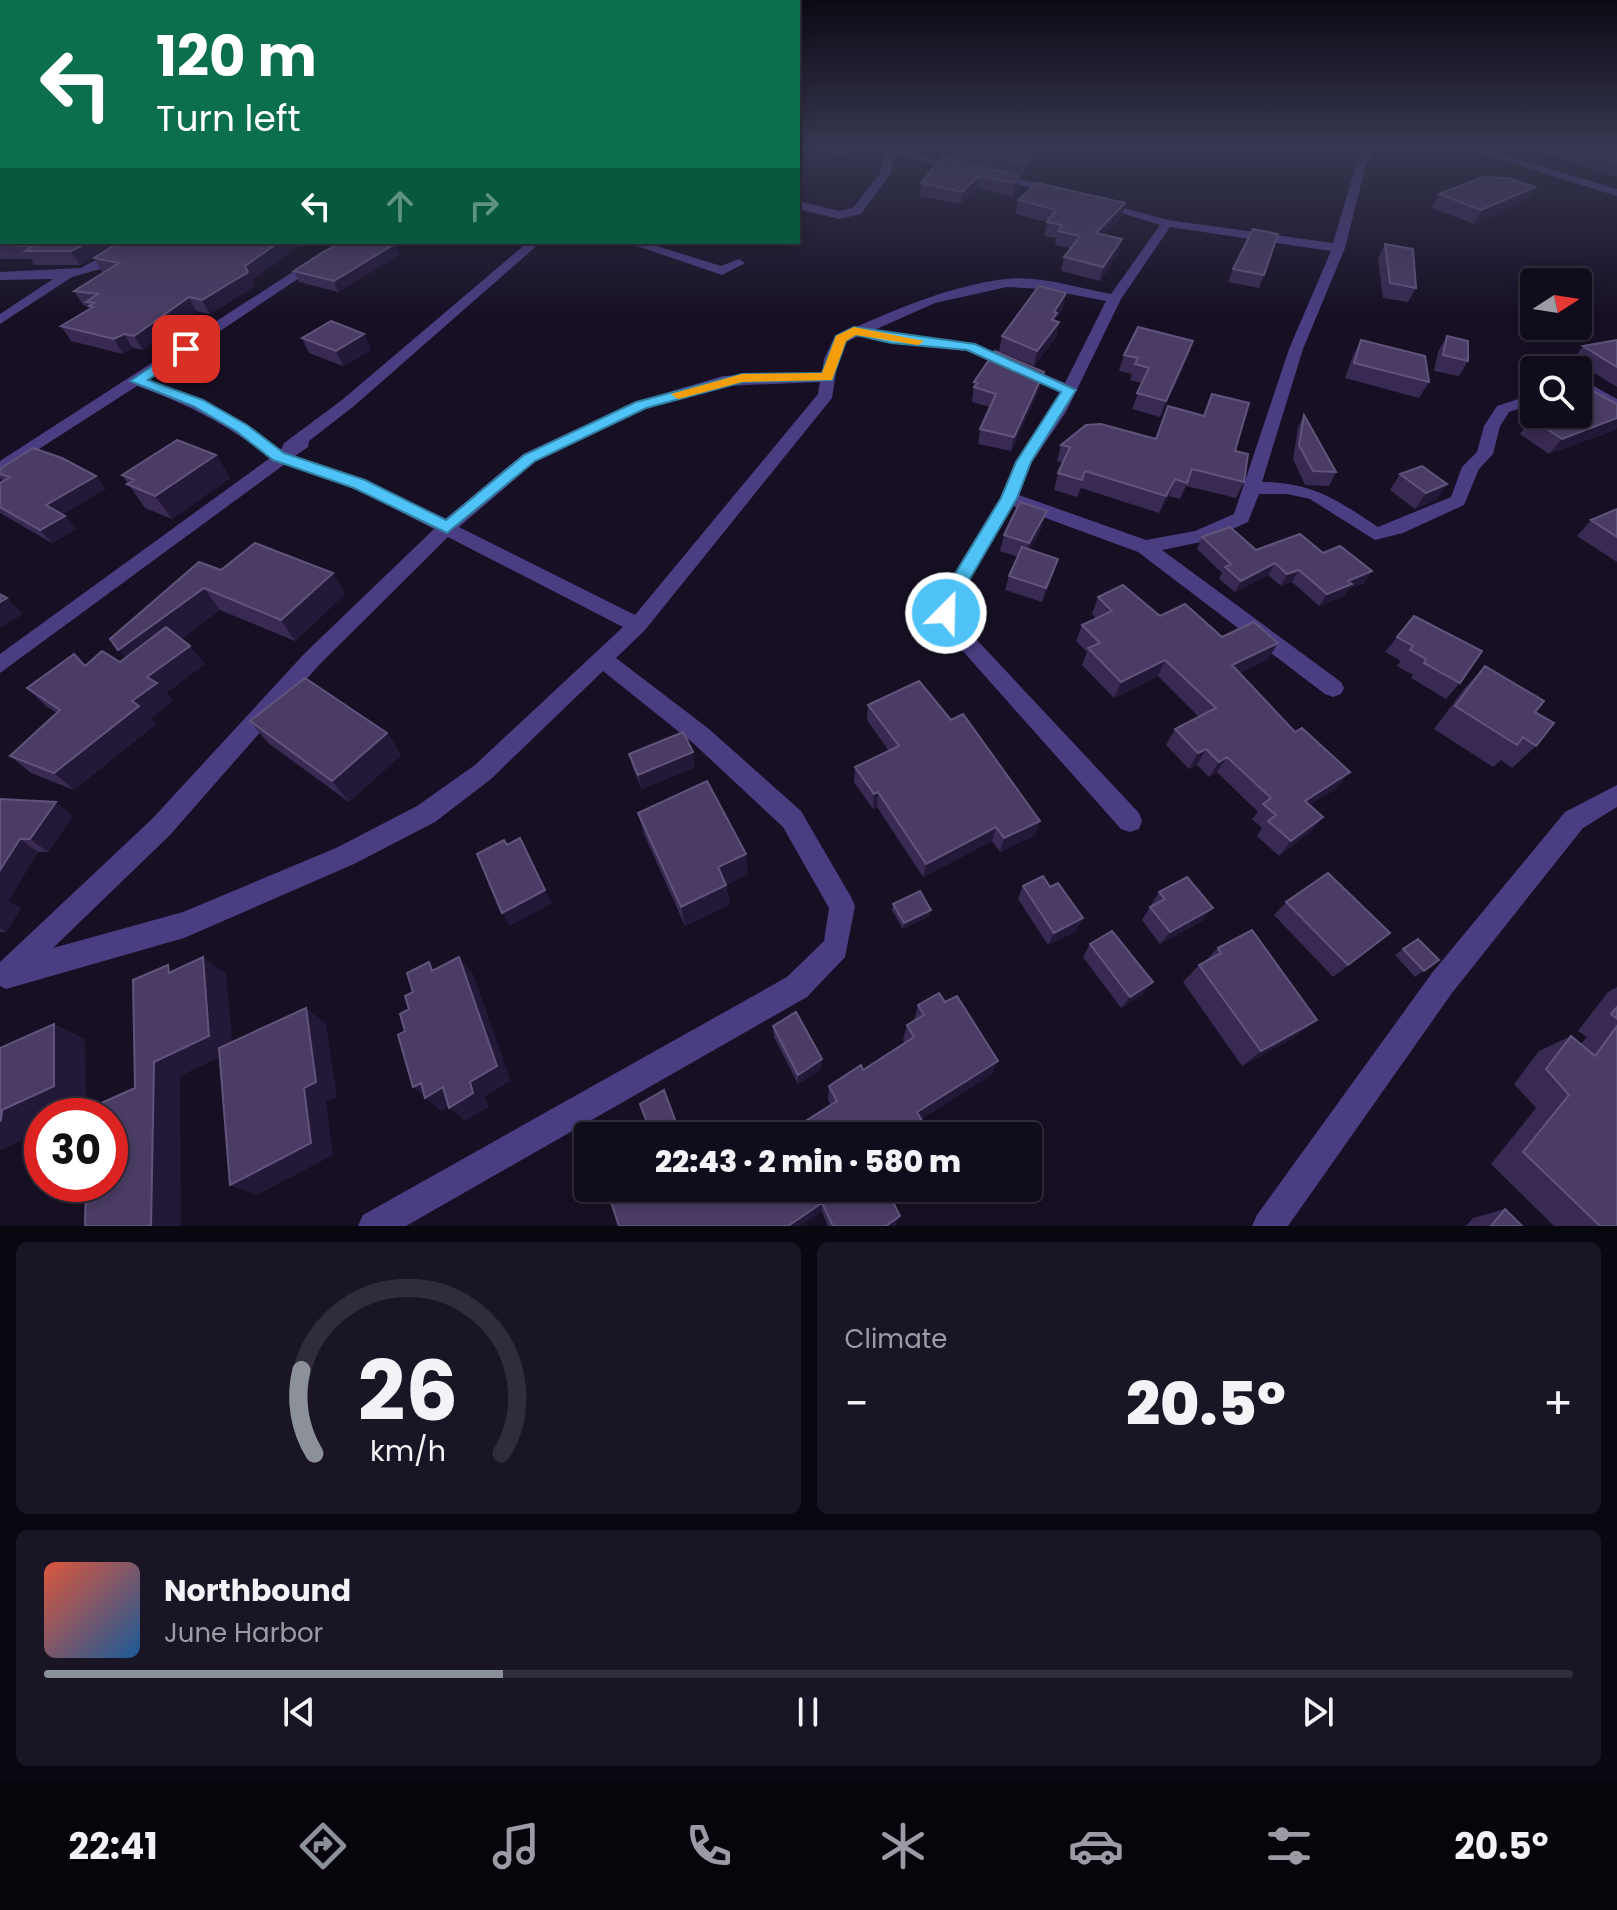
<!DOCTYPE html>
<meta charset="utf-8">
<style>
:root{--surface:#110c1c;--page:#1a1525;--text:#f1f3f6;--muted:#9c9ba3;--line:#302c3b;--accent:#8c9099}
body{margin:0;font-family:Poppins,sans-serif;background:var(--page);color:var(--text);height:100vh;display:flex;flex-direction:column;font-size:30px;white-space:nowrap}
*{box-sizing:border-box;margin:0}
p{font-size:26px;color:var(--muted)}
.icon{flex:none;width:44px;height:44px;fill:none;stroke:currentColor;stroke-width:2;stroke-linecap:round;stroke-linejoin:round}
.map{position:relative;height:1226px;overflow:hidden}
.drawer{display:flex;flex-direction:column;gap:16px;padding:16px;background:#09070f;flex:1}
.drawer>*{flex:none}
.top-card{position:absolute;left:0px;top:0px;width:800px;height:244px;box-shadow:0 4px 12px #0003,0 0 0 2px var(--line);background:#0b6e4f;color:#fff;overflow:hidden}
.needle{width:52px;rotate:78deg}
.tools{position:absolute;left:1520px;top:268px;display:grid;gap:16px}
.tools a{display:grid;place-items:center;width:72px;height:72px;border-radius:8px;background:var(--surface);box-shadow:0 4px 12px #0003,0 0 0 2px var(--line);font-size:40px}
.speed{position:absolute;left:24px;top:1098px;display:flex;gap:16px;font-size:40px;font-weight:700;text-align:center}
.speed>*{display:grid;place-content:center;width:104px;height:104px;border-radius:50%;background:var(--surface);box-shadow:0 4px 12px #0003,0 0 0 2px var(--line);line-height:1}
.speed .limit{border:12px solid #d22;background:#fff;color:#111}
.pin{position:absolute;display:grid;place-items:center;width:68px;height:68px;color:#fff;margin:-34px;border-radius:16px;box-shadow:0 4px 12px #0006}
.me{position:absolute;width:88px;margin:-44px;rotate:23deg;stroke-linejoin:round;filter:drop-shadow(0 0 6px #0008)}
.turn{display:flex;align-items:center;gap:28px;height:168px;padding:0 24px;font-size:36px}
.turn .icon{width:104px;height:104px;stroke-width:2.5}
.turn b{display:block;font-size:56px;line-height:68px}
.lanes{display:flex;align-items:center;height:76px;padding:0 24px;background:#0003;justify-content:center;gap:40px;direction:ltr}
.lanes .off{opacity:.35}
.big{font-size:60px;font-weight:800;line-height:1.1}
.drawer .widget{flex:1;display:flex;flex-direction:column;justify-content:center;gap:12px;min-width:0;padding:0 28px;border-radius:12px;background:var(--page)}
.drawer .dial{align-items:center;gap:0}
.dial svg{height:208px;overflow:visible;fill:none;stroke:var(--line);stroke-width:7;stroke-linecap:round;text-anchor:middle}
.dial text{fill:var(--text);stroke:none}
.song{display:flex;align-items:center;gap:24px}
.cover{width:96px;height:96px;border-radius:12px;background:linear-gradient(135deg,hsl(10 70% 55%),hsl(210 70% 35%))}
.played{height:8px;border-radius:4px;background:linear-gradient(90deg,var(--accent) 30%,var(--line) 30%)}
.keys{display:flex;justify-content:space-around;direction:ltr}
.heat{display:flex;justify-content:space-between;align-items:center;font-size:44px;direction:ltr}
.drawer .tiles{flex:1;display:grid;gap:16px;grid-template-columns:1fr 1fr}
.widget:last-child{grid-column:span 2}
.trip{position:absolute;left:574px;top:1122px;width:468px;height:80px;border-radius:8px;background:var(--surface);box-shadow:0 4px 12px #0003,0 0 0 2px var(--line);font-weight:800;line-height:80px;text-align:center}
.dock{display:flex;height:128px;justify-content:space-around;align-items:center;background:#07050b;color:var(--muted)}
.dock .icon{width:56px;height:56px}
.dock .selected{color:var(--accent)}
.dock b{font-size:36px;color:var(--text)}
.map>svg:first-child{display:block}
</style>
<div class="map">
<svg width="1617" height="1226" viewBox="0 0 1617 1226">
<rect width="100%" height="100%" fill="#171025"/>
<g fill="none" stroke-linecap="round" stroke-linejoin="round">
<path fill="#4a3d82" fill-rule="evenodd" d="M887,145H897L896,149L967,167L962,170L895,155L891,173L861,214L839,219L798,209V201L839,211L853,208L880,173Z
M1369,145H1379L1366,165L1345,248L1303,349L1262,482C1313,482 1337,500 1378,527L1451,497L1462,467L1477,452L1484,426L1497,406L1534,394V404L1509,412L1500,426L1493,454L1479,469L1464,505L1403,533L1375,540L1310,499L1287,494H1259L1248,522L1206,541L1162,550L1341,682L1344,688L1341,694L1333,697L1325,694L1138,552L1013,506L955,605L961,623L1139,813L1142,821L1139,829L1130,832L1121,829L945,631L935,605L1000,498L1016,462L1060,392L967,351L891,343L859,336L846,342L838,359L832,398L645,630L616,658L709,729L801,811L851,897L855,906L845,957L807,997L406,1226H358L363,1215L787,977L824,941L829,908L783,827L693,743L603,671L491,779L435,822L354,864L184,938L6,989L0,986V962L152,819L305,653L434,529L354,488L285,464L0,673V654L270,458C227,424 189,405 137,386L0,474V461L339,242H353L147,380C197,397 239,418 281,450L284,443L342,400L528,242H541L354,406L309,441L308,447L295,456L366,480L445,519L523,454L635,402L723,376L822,373L824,359L835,336C889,313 945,286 1006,279C1040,275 1077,288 1111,294L1160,225L1093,204V200L1168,220L1333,243L1356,165ZM1170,227L1331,251L1289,349L1234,514L1195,531L1146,540L1019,495L1032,462L1066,412L1121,299ZM1007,287L1044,289L1106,301L1065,383L975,344L872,331L935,303ZM820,382L818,394L635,615L459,527L535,462L647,408L724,386ZM448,537L623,627L475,765L417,806L336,848L183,912L53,948L170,835L319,665Z
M1455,145H1470L1617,189V196Z
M993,172L1063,190L1065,192L1059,195L989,177L987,175Z
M128,242H142L104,268L72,277L0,324V314L53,279L0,280V272L81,268Z
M625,242H644L721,266L739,259L745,263L722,275Z
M1588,383L1617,399V411L1586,393L1578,395V385Z
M1617,785V807L1583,828L1452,993L1288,1226H1252L1257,1215L1432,973L1565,812Z"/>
</g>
<path fill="#382a52" d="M820,145H854L845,155L820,152Z
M951,145H1032L1033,158L1023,177L1019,176L1017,188L1013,196L978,188L961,204L920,196L921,183L948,159L950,147Z
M1548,145H1617V177L1543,152Z
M2,156V215H0V157Z
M1535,187L1527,200L1474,224L1432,208L1439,194Z
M1018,200L1122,216L1104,235L1119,253L1100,281L1061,271L1064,257L1071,248L1055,245L1056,238L1044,236L1047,222L1015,214Z
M0,229L2,242H304L252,280L255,286L210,314L196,311L143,350L133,348L123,354L71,341L61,326L90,309L88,306L83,305L74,291L104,272H102L94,258L98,255L80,265H34L31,259H0Z
M1385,244L1416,288L1408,302L1383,298L1378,258Z
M400,254L338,292L299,282L294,271Z
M1233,269L1264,275L1259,288L1228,282Z
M1063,308L1056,318V321L1059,322L1056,337L1034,366L999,351L1002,336Z
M364,334L371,350L343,366L309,353L302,338Z
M1447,336L1468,361L1459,376L1434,371L1438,352Z
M1361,340L1429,382L1419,398L1345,378L1353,355Z
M1617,340V387L1573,360L1583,346Z
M1193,341L1188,356L1160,417L1132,409L1142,383L1130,380L1132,374L1119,371L1124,355Z
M974,382L1040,387L1011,451L978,444L980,429L990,407L972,402Z
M1617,404V427L1615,430L1549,454L1520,434L1524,428L1520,426L1531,410L1534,409V414H1578Z
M1304,415L1336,472L1329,486L1305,485L1293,459L1298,428Z
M1156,439L1235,451L1244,482L1236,498L1186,486L1180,499L1169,496L1159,513L1081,488L1077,497L1054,490L1058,473L1063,463L1057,461L1061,445Z
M216,455L230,478L172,519L145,508L122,475Z
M0,469L106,489L62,514L76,529L52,543L0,513V483L3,481L0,478Z
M1400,474L1447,484L1436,500L1415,509L1390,490Z
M1617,509V562L1577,536L1591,520Z
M1042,527L1030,549L1054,573L1042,602L1005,590L1009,576L1018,557L1000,551L1004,535Z
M1202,537L1256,550L1323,553L1372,571L1364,583L1349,589L1344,596L1319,606L1292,582L1281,586L1268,575L1235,592L1219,579L1222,573L1197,549Z
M221,570L333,573L345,594L295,641L220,610L181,639L205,664L166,693L173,701L151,718L156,724L74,790L31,773L10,756L57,713L46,706L27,688L85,665L120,662Z
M1098,597L1222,637L1268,659L1239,673L1337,788L1309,805L1323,817L1310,832L1279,856L1257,836L1262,828L1252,819L1258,812L1217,772L1209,777L1197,765L1189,769L1166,745L1175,729L1199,717L1158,676L1114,698L1082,665L1087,652L1076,641L1082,625L1096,618L1092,614Z
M1414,616L1460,683L1446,699L1411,678L1413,675L1397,666L1401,661L1385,652Z
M1485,666L1535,712L1536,746L1512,768L1501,760L1493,767L1434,729L1464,689Z
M868,705L951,720L1040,821L1035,835L1000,852L992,841L923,877L877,807L873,809L854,782L855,767L889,751L867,720Z
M250,721L387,733L401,755L349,802L268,743Z
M629,754L695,767L642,789L633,769Z
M0,799L73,816L48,852H38L8,901L21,908L6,932H0Z
M638,813L748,874L726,885L730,904L685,926L644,834Z
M1023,886L1050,887L1083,918L1076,931L1048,945L1018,899Z
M1159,892L1202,921L1160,944L1142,920Z
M1286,902L1375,945L1333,977L1274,915Z
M893,904L931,910L929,916L903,929L892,910Z
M1090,944L1143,994L1121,1008L1083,957Z
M1218,948L1296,1036L1242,1066L1183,982L1199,965L1205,961Z
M1403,949L1439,960L1415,977L1395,955Z
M1617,987V1226H1554L1491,1164L1536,1108L1514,1084L1539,1051L1571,1036L1581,1044L1587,1037L1578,1031L1608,992Z
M918,1005L991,1075L921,1119L928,1131L926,1136H782L831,1105L828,1099L829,1086L863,1070L905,1043L903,1040L907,1025L914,1021Z
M773,1026L822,1059L821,1069L798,1084L774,1037Z
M617,1188H886L896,1225L894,1226H828L822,1212Z
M1505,1209L1522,1226H1466L1473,1218Z"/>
<path fill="#231838" d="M846,145H854L845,155Z
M1035,146L1033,158L1023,177L1025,164Z
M979,176L978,188L961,204L962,192Z
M1019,176L1017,188L1013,196L1015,183Z
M1535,187L1527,200L1474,224L1481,210Z
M1125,203L1122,216L1093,247L1096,233Z
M1122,239L1119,253L1100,281L1103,267Z
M89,242H122L80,265L71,251Z
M279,242H304L252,280L255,286L210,314L202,300L245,266Z
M396,243L400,254L338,292L334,281Z
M1066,293L1063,308L1056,318L1054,328L1049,335L1054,312Z
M189,297L196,311L143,350L134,336Z
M1059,322L1056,337L1034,366L1037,351Z
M124,334L133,348L123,354L114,339Z
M364,334L371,350L343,366L336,351Z
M1193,341L1188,356L1160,417L1166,401Z
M1044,372L1040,387L1011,451L1014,437Z
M1617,418V427L1615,430L1549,454L1562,439Z
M216,455L230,478L172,519L155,496Z
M96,476L106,489L57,518L46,505Z
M1175,479L1169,496L1159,513L1166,496Z
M1447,484L1436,500L1415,509L1426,493Z
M1047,511L1042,527L1024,559L1029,543Z
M65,516L76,529L52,543L40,530Z
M1058,559L1054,573L1042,602L1046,588Z
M1275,563L1268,575L1235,592L1241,581Z
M1299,570L1292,582L1281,586L1287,574Z
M1372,571L1364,583L1349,589L1344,596L1319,606L1327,594L1348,581Z
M333,573L345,594L295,641L281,620Z
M204,588L220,610L138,671L118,650Z
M7,598L23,614L0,628V602Z
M1278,643L1268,659L1222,682L1232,665Z
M190,646L205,664L166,693L173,701L151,718L156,724L74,790L54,773L132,701L147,677Z
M1165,660L1158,676L1114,698L1121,682Z
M387,733L401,755L349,802L332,781Z
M1206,749L1197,765L1189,769L1198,753Z
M693,752L695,767L642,789L638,775Z
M1227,757L1217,772L1209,777L1219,762Z
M1350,772L1337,788L1292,816L1305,801Z
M878,792L877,807L873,809L874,794Z
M56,802L73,816L48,852L30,839Z
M1323,817L1310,832L1279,856L1291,841Z
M1040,821L1035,835L1000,852L1004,838Z
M996,827L992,841L923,877L926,864Z
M20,839L38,852L8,901L21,908L6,932L0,928V870Z
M527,852L552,903L510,926L502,913Z
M746,854L748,874L726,885L730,904L685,926L681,907L718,867Z
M1213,908L1202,921L1160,944L1170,932Z
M931,910L929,916L903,929L904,923Z
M1083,918L1076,931L1048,945L1054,933Z
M203,957L226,974L233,1051L180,1076L181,1226H151L154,1062Z
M459,957L473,974L511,1081L485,1096L488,1107L465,1121L449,1108L470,1082Z
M1153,982L1143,994L1121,1008L1130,997Z
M306,1008L326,1024L337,1097L326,1102L333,1155L257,1195L230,1185L304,1088Z
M1317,1020L1296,1036L1242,1066L1261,1051Z
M54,1024L85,1039L86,1100L52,1116H42V1121L37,1123V1133L0,1151V1121L2,1110Z
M822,1059L821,1069L798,1084V1075Z
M998,1061L991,1075L913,1124L917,1112Z
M421,1083L443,1087L459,1101L441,1111L413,1087Z
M822,1203V1212L800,1226H788Z
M900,1216L894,1226H886Z"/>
<path fill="#4a3c64" stroke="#61547c" stroke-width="2" d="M951,145H1026L1035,146L1025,164L950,147Z
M1563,145H1617V162Z
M2,156V202H0V157Z
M942,157L1019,176L1015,183L979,176L962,192L921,183Z
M1483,177L1508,178L1535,187L1481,210L1439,194Z
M1037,183L1125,203L1096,233L1122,239L1103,267L1064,257L1080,236L1058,231L1062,225L1047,222L1056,210L1018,200Z
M2,228V242H89L71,251H25L32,246L0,245V229Z
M1253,229L1278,234L1264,275L1233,269Z
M119,242H279L245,266L248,272L202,300L189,297L134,336L124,334L114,339L61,326L93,307L89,306L94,303L86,302L98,294L74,291L119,263L94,258Z
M342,242H393L396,243L334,281L294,271L323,252Z
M1385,244L1413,249L1416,288L1390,283Z
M1039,286L1066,293L1054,312L1057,313L1052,320L1059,322L1037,351L1002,336Z
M331,321L364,334L336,351L302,338Z
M1138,327L1193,341L1166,401L1137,393L1149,368L1135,364L1138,358L1124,355Z
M1447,336L1468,341V361L1443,355Z
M1361,340L1425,356L1429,382L1354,363Z
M1617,340V367L1583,346Z
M995,351L1044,372L1014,437L980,429L996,394L974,387L978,383L974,382Z
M1585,387L1617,404V418L1562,439L1531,418L1540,415L1538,414H1578V389Z
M1212,394L1249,403L1235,451L1248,454L1244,482L1192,469L1187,483L1175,479L1166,496L1085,471L1082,480L1058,473L1070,447L1061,445L1086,425L1101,424L1156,439L1168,406L1204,416Z
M1304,415L1336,472L1313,471L1299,445Z
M177,440L216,455L155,496L127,484L134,480L122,475Z
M33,448L62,458L96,476L46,505L65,516L40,530L0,507V483L10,477L0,474V469Z
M1422,466L1447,484L1426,493L1400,474Z
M1020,502L1047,511L1029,543L1004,535Z
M1617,509V537L1591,520Z
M1230,527L1256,550L1300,534L1323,553L1340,546L1372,571L1348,581L1352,584L1327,594L1299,570L1287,574L1275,563L1241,581L1225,567L1231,564L1202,537Z
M255,543L333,573L281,620L204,588L118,650L110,639L199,562L221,570Z
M1022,547L1058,559L1046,588L1009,576Z
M1123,585L1160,616L1185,604L1222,637L1254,622L1278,643L1232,665L1295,732L1302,728L1350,772L1305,801L1323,817L1291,841L1268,821L1276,815L1263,804L1271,798L1227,757L1219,762L1206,749L1198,753L1175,729L1216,708L1165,660L1121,682L1088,648L1100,643L1082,625L1112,611L1098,597Z
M0,594L7,598L0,602Z
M1414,616L1482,651L1460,683L1424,663L1426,659L1410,650L1413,646L1397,637Z
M166,627L190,646L147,677L157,683L132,701L139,706L54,773L10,756L60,710L27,688L74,654L85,666L102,651L120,662Z
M1485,666L1544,701L1535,712L1554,723L1536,746L1523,737L1517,745L1455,706Z
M305,678L387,733L332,781L250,721Z
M919,681L951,720L963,714L1040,821L1004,838L996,827L926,864L878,792L874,794L855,767L899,746L868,705Z
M683,732L693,752L638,775L629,754Z
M707,781L746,854L718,867L726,885L681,907L638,813Z
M0,799L56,802L30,839H20L0,870Z
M520,838L545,890L502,913L477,854L504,840L507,845Z
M1328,873L1390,933L1348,965L1286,902Z
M1043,876L1050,887L1058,883L1083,918L1054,933L1023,886Z
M1187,877L1213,908L1170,932L1150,907L1165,899L1159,892Z
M920,891L931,910L904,923L893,904Z
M1252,930L1317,1020L1261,1051L1199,965L1221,953L1218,948Z
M1112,931L1153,982L1130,997L1090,944Z
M1418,939L1439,960L1424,971L1403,949Z
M203,957L209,1036L154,1062L151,1226H85L86,1184H110V1116H87L88,1109L135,1088L133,980L168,965L169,973Z
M459,957L497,1066L470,1082L473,1093L449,1108L443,1087L425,1098L421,1083L413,1087L398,1035L405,1031L400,1014L409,1009L405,996L413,992L407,973L429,962L432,971Z
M939,993L945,1002L957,996L998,1061L917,1112L928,1131L921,1136H782L837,1101L829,1086L861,1065L863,1070L914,1037L907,1025L924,1015L918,1005Z
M1617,1007V1019L1611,1014Z
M306,1008L316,1082L304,1088L311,1143L230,1185L219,1048Z
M796,1012L822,1059L798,1075L773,1026Z
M54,1024V1086L2,1110L1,1120L0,1121V1048Z
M1617,1026V1226H1600L1523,1152L1569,1095L1546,1069L1571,1036L1595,1056Z
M664,1090L681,1136H652L640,1104Z
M617,1188H886L900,1216L886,1226H833L822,1203L788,1226H619L608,1193Z
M1505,1209L1522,1226H1491Z"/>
<linearGradient id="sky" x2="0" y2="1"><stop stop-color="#0d0914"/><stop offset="0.46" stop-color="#363751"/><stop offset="1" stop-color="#363751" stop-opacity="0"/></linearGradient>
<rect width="1617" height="316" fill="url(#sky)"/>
<path fill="#4fc3f7" stroke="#337fa1" stroke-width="2" d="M854,327L975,344L1076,390L1031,462L1017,498L954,606L953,618H940L936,605L1001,498L1016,462L1061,392L967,350L891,343L856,335L846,341L832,380L743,382L646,408L535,461L447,533L354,488L273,460L236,431L193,406L130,381L182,346H191V351L148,380L203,400L247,425L284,453L365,480L446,520L524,455L636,402L742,374L822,373L836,336Z"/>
<path fill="#f59e0b" d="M854,327L924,341L918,345L856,335L846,341L832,380L742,382L678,399L671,394L742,374L822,373L836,336Z"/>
</svg>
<div class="tools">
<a><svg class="needle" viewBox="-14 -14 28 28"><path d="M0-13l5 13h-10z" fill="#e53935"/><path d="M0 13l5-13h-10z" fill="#9c9ba3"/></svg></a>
<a><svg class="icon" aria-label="search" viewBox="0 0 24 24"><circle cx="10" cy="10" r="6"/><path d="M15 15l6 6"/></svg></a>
</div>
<div class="speed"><div class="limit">30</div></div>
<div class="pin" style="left:186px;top:349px;background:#d93025"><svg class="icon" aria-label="arrive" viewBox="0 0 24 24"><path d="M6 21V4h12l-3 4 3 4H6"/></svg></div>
<svg class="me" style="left:946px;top:613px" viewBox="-20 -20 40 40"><circle r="17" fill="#4fc3f7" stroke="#fff" stroke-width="3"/><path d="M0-11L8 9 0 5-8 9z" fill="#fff"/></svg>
<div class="trip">22:43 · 2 min · 580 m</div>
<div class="top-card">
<div class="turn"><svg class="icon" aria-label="left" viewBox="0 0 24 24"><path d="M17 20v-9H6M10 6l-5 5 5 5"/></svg><div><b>120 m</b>Turn left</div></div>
<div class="lanes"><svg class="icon" aria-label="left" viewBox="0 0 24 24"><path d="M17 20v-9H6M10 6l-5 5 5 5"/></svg><svg class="icon off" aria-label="ahead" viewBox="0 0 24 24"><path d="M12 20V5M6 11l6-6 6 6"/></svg><svg class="icon off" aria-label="right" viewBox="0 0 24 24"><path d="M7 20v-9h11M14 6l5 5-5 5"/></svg></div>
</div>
</div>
<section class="drawer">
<div class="tiles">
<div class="widget dial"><svg viewBox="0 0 100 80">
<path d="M14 69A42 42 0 1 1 86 69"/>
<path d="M14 69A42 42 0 0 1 9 37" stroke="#8c9099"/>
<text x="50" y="56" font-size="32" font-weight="700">26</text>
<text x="50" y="72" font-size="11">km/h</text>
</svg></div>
<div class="widget"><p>Climate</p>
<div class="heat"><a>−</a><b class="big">20.5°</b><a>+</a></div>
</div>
<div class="widget">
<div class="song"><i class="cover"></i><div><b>Northbound</b><p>June Harbor</p></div></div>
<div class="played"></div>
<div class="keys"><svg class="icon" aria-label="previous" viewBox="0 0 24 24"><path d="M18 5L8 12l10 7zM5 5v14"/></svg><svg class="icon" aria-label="pause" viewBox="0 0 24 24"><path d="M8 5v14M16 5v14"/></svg><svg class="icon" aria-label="next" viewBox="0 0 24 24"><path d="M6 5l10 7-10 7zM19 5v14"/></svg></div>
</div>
</div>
</section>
<nav class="dock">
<b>22:41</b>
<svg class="icon selected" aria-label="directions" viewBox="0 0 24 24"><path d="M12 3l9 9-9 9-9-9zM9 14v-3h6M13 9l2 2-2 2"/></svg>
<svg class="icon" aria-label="music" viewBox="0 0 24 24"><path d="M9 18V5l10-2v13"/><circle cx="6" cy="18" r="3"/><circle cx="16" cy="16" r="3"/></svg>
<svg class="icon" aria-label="phone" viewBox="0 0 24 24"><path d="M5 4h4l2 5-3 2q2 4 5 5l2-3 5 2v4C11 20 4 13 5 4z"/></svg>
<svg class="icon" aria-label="climate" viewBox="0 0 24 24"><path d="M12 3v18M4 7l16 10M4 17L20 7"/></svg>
<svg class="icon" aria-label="car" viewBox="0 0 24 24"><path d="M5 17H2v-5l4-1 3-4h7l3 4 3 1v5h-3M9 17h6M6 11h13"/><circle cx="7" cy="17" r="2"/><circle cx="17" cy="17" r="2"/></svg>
<svg class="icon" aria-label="filters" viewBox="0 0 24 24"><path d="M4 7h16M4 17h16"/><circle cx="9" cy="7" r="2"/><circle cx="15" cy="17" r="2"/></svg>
<b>20.5°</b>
</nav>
